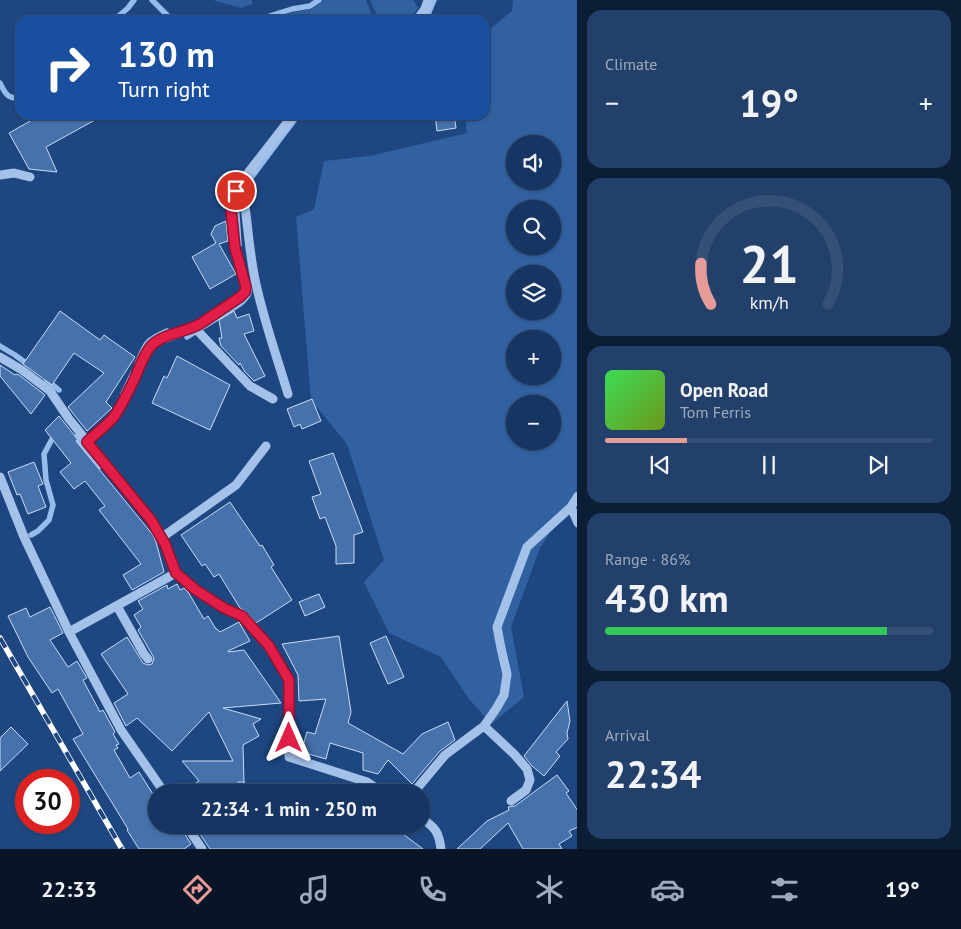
<!DOCTYPE html>
<meta charset="utf-8">
<style>
:root{--surface:#163562;--page:#23406b;--text:#f1f3f6;--muted:#9eabbe;--line:#355077;--accent:#e69b98}
body{margin:0;font-family:"PT Sans",sans-serif;background:var(--page);color:var(--text);height:100vh;display:flex;flex-direction:column;font-size:19px;white-space:nowrap}
*{box-sizing:border-box;margin:0}
p{font-size:16px;color:var(--muted)}
.icon{flex:none;width:28px;height:28px;fill:none;stroke:currentColor;stroke-width:2;stroke-linecap:round;stroke-linejoin:round}
.map{position:relative;flex:1;overflow:hidden}
.panel{display:flex;flex-direction:column;gap:10px;padding:10px;background:#0c1d36;width:384px}
.panel>*{flex:none}
.hud{position:absolute;left:15px;top:15px;width:475px;height:105px;border-radius:15px;box-shadow:0 1px 4px #0004,0 0 0 1px var(--line);background:#1a4fa0;color:#fff;overflow:hidden}
.buttons{position:absolute;left:506px;top:135px;display:grid;gap:10px}
.buttons a{display:grid;place-items:center;width:55px;height:55px;border-radius:50%;background:var(--surface);box-shadow:0 1px 4px #0004,0 0 0 1px var(--line);font-size:25px}
.speed{position:absolute;left:15px;top:769px;display:flex;gap:10px;font-size:25px;font-weight:700;text-align:center}
.speed>*{display:grid;place-content:center;width:65px;height:65px;border-radius:50%;background:var(--surface);box-shadow:0 1px 4px #0004,0 0 0 1px var(--line);line-height:1}
.speed .limit{border:8px solid #d22;background:#fff;color:#111}
.pin{position:absolute;display:grid;place-items:center;width:42px;height:42px;color:#fff;margin:-21px;border:2px solid #fff;border-radius:50%;box-shadow:0 1px 5px #0007}
.me{position:absolute;width:55px;margin:-28px;rotate:0deg;stroke-linejoin:round;filter:drop-shadow(0 0 4px #0008)}
.turn{display:flex;align-items:center;gap:18px;height:105px;padding:0 20px;font-size:22px}
.turn .icon{width:65px;height:65px;stroke-width:2.5}
.turn b{display:block;font-size:35px;line-height:42px}
.big{font-size:38px;font-weight:800;line-height:1.1}
.panel .widget{flex:1;display:flex;flex-direction:column;justify-content:center;gap:8px;min-width:0;padding:0 18px;border-radius:15px;background:var(--page)}
.panel .dial{align-items:center;gap:0}
.dial svg{height:130px;overflow:visible;fill:none;stroke:var(--line);stroke-width:7;stroke-linecap:round;text-anchor:middle}
.dial text{fill:var(--text);stroke:none}
.song{display:flex;align-items:center;gap:15px}
.cover{width:60px;height:60px;border-radius:8px;background:linear-gradient(135deg,hsl(130 70% 55%),hsl(80 70% 35%))}
.played{height:5px;border-radius:2px;background:linear-gradient(90deg,var(--accent) 25%,var(--line) 25%)}
.keys{display:flex;justify-content:space-around;direction:ltr}
.heat{display:flex;justify-content:space-between;align-items:center;font-size:28px;direction:ltr}
.charge{height:8px;border-radius:4px;background:linear-gradient(90deg,#34c759 86%,var(--line) 0)}
.trip{position:absolute;left:148px;top:784px;width:282px;height:50px;border-radius:25px;background:var(--surface);box-shadow:0 1px 4px #0004,0 0 0 1px var(--line);font-weight:800;line-height:50px;text-align:center}
.tab-bar{display:flex;height:80px;justify-content:space-around;align-items:center;background:#091527;color:var(--muted)}
.tab-bar .icon{width:35px;height:35px}
.tab-bar .active{color:var(--accent)}
.tab-bar b{font-size:22px;color:var(--text)}
main{display:flex;flex:1;min-height:0}
.map>svg:first-child{display:block}
</style>
<main>
<div class="map">
<svg width="578" height="849" viewBox="0 0 578 849">
<rect width="100%" height="100%" fill="#1e4782"/>
<path fill="#3261a1" fill-rule="evenodd" d="M213,0H252V4L241,8Z
M324,0H366L374,20H268L286,14L312,9Z
M370,0H413L418,8L409,20H379Z
M513,0H577V490L540,548L511,627L524,697L491,724L469,699L441,657L389,633L364,582L384,560L347,444L311,400L296,217L314,209L324,161L370,156L467,133L465,115H485V33L512,11ZM515,144H552V181H515ZM515,209H552V246H515ZM515,274H552V311H515ZM515,339H552V376H515ZM515,404H552V441H515Z"/>
<g fill="none" stroke-linecap="round" stroke-linejoin="round">
<path stroke="#97bceb" stroke-width="5.5" d="M152,0L168,16L174,20
M114,20L128,8L134,0
M257,20L292,9L310,6L319,0
M423,20L429,12L434,0
M0,83C5,93 7,99 20,98
M239,245L236,201L239,194L298,115
M187,337L240,304C249,296 250,294 249,283
M0,346L15,355L30,366
M137,364C146,342 145,341 167,331
M47,380L59,390
M123,394L133,373
M73,437H75L100,466
M31,535L38,531L49,520L53,505L46,480L44,454L52,439L59,437"/>
</g>
<path fill="#4671ab" stroke="#c8dcf7" d="M29,115H104L46,147L57,172L29,169L9,133L32,120Z
M435,115H454L456,128L437,131Z
M226,221L228,241L219,244L236,274L210,289L192,257L216,243L211,234L215,226Z
M60,311L100,340L104,335L135,357L106,402L112,408L87,431L68,407L104,373L74,353L52,385L23,364Z
M234,311L237,318L249,314L254,331L244,334L265,376L254,381L245,372L240,363L239,365L221,346L219,338H222L219,320Z
M177,356L230,385L210,430L152,403L164,376L167,378Z
M0,365L15,375L16,374L19,375L45,395L31,414L0,376Z
M312,399L321,421L302,429L300,424L294,427L287,409Z
M59,416L78,440L76,441L153,535L156,542L164,572L132,590L123,575L141,564L99,510L105,506L85,481L74,489L60,472L71,463L45,430Z
M333,453L363,532L354,535V563L336,564V546L325,517L320,519L312,497L321,494L309,461Z
M34,462L43,484L38,486L46,507L28,514L20,494L17,495L8,472Z
M230,502L260,546L262,545L274,565L271,567L292,600L256,623L246,612L240,608L219,574L214,577L205,564L202,566L181,535Z
M177,584L180,590L184,588L188,592L204,619L208,616L216,629H217L220,632L239,622L250,641L228,651V652L244,650L281,703L223,708L261,719L253,724L259,736L243,745L244,783V782H238V792H183L199,781L182,761H233L209,712L172,751L137,718L126,726L114,703L128,694L101,654L127,637L143,663L148,665L152,664L154,658L138,630L141,627L134,615L143,609L138,601L167,585L168,589Z
M319,594L325,607L305,616L299,602Z
M50,607L63,633L50,640L68,667L77,661L87,678L83,680L100,712L103,710L115,732L113,734L119,744L116,745L118,748L114,750L130,778L139,772L156,799V825H180L181,828L191,844L184,849H139L127,830L128,829L73,739L83,734L58,689L52,693L28,657L8,616L26,608L30,617Z
M339,636L351,712L348,723L403,754L422,734L448,722L455,740L440,751L412,784L388,760L378,774L363,770V753L330,743L326,759L301,752L307,732L315,734L326,699L299,701L298,675L282,644Z
M386,636L404,677L388,684L370,643Z
M567,701L570,721L567,733L568,739L556,752L560,756L544,776L532,766L524,756Z
M11,727L28,744L0,771V738Z
M557,775L569,791L566,793L578,811V827L569,831L572,836L559,844L562,849H523L508,823L480,849H457L487,821L509,810L508,807L515,806Z
M194,825H391L423,849H210Z"/>
<g fill="none" stroke-linecap="round" stroke-linejoin="round">
<path stroke="#a4c2e9" stroke-width="9" d="M417,20L425,9L428,0
M0,175L14,173L30,177
M241,182C248,215 248,250 256,284C264,321 277,357 288,394
M194,327L250,386L273,399
M0,357L22,370L50,391L69,419L151,520L165,544L176,573L196,590L224,608L242,616L269,646L289,680V757L367,782L382,792
M87,441L112,418L120,408L132,386L141,364L151,346L159,341L194,327L243,295L246,287L235,248L230,200L241,182L293,115
M0,477L24,537L69,632L121,730L164,792
M571,507L578,523
M161,538L236,485L266,446
M117,606L144,654L148,659
M69,632L176,573
M484,726L514,754L527,769L530,780L526,790L511,801
M414,792L445,755L484,726L496,709L504,695L507,674L501,648L497,627L527,547L571,507L578,496
M421,818C435,827 439,832 441,849
M186,825L202,849"/>
<g stroke="#fff" stroke-width="5.5">
<path id="rail" d="M0,638L122,849"/>
</g>
<use href="#rail" stroke="#1e4782" stroke-width="4" stroke-dasharray="11" stroke-linecap="butt"/>
</g>
<g fill="none" stroke-linecap="round" stroke-linejoin="round">
<g stroke="#92132f" stroke-width="12">
<path id="route" d="M236,191L230,200L235,248L246,287L245,292L240,297L200,324C186,332 162,334 151,346C142,356 137,376 130,388C125,398 120,409 113,418C105,427 95,434 87,442L151,520L165,544L176,573L196,590L224,608L242,616L269,646L289,680V738"/>
</g>
<use href="#route" stroke="#e11d48" stroke-width="9"/>
</g>
</svg>
<div class="buttons">
<a><svg class="icon" aria-label="sound" viewBox="0 0 24 24"><path d="M4 9h4l5-4v14l-5-4H4zM17 9q2 3 0 6"/></svg></a>
<a><svg class="icon" aria-label="search" viewBox="0 0 24 24"><circle cx="10" cy="10" r="6"/><path d="M15 15l6 6"/></svg></a>
<a><svg class="icon" aria-label="layers" viewBox="0 0 24 24"><path d="M12 4l9 5-9 5-9-5zM3 14l9 5 9-5"/></svg></a>
<a>+</a>
<a>−</a>
</div>
<div class="speed"><div class="limit">30</div></div>
<div class="pin" style="left:236px;top:191px;background:#d93025"><svg class="icon" aria-label="arrive" viewBox="0 0 24 24"><path d="M6 21V4h12l-3 4 3 4H6"/></svg></div>
<svg class="me" style="left:289px;top:738px" viewBox="-20 -20 40 40"><path d="M0-17L14 15 0 8-14 15z" fill="#e11d48" stroke="#fff" stroke-width="4"/></svg>
<div class="trip">22:34 · 1 min · 250 m</div>
<div class="hud">
<div class="turn"><svg class="icon" aria-label="right" viewBox="0 0 24 24"><path d="M7 20v-9h11M14 6l5 5-5 5"/></svg><div><b>130 m</b>Turn right</div></div>
</div>
</div>
<section class="panel">
<div class="widget"><p>Climate</p>
<div class="heat"><a>−</a><b class="big">19°</b><a>+</a></div>
</div>
<div class="widget dial"><svg viewBox="0 0 100 80">
<path d="M14 69A42 42 0 1 1 86 69"/>
<path d="M14 69A42 42 0 0 1 8 44" stroke="#e69b98"/>
<text x="50" y="56" font-size="32" font-weight="700">21</text>
<text x="50" y="72" font-size="11">km/h</text>
</svg></div>
<div class="widget">
<div class="song"><i class="cover"></i><div><b>Open Road</b><p>Tom Ferris</p></div></div>
<div class="played"></div>
<div class="keys"><svg class="icon" aria-label="previous" viewBox="0 0 24 24"><path d="M18 5L8 12l10 7zM5 5v14"/></svg><svg class="icon" aria-label="pause" viewBox="0 0 24 24"><path d="M8 5v14M16 5v14"/></svg><svg class="icon" aria-label="next" viewBox="0 0 24 24"><path d="M6 5l10 7-10 7zM19 5v14"/></svg></div>
</div>
<div class="widget"><p>Range · 86%</p><b class="big">430 km</b><div class="charge"></div></div>
<div class="widget"><p>Arrival</p><b class="big">22:34</b></div>
</section>
</main>
<nav class="tab-bar">
<b>22:33</b>
<svg class="icon active" aria-label="directions" viewBox="0 0 24 24"><path d="M12 3l9 9-9 9-9-9zM9 14v-3h6M13 9l2 2-2 2"/></svg>
<svg class="icon" aria-label="music" viewBox="0 0 24 24"><path d="M9 18V5l10-2v13"/><circle cx="6" cy="18" r="3"/><circle cx="16" cy="16" r="3"/></svg>
<svg class="icon" aria-label="phone" viewBox="0 0 24 24"><path d="M5 4h4l2 5-3 2q2 4 5 5l2-3 5 2v4C11 20 4 13 5 4z"/></svg>
<svg class="icon" aria-label="climate" viewBox="0 0 24 24"><path d="M12 3v18M4 7l16 10M4 17L20 7"/></svg>
<svg class="icon" aria-label="car" viewBox="0 0 24 24"><path d="M5 17H2v-5l4-1 3-4h7l3 4 3 1v5h-3M9 17h6M6 11h13"/><circle cx="7" cy="17" r="2"/><circle cx="17" cy="17" r="2"/></svg>
<svg class="icon" aria-label="filters" viewBox="0 0 24 24"><path d="M4 7h16M4 17h16"/><circle cx="9" cy="7" r="2"/><circle cx="15" cy="17" r="2"/></svg>
<b>19°</b>
</nav>
